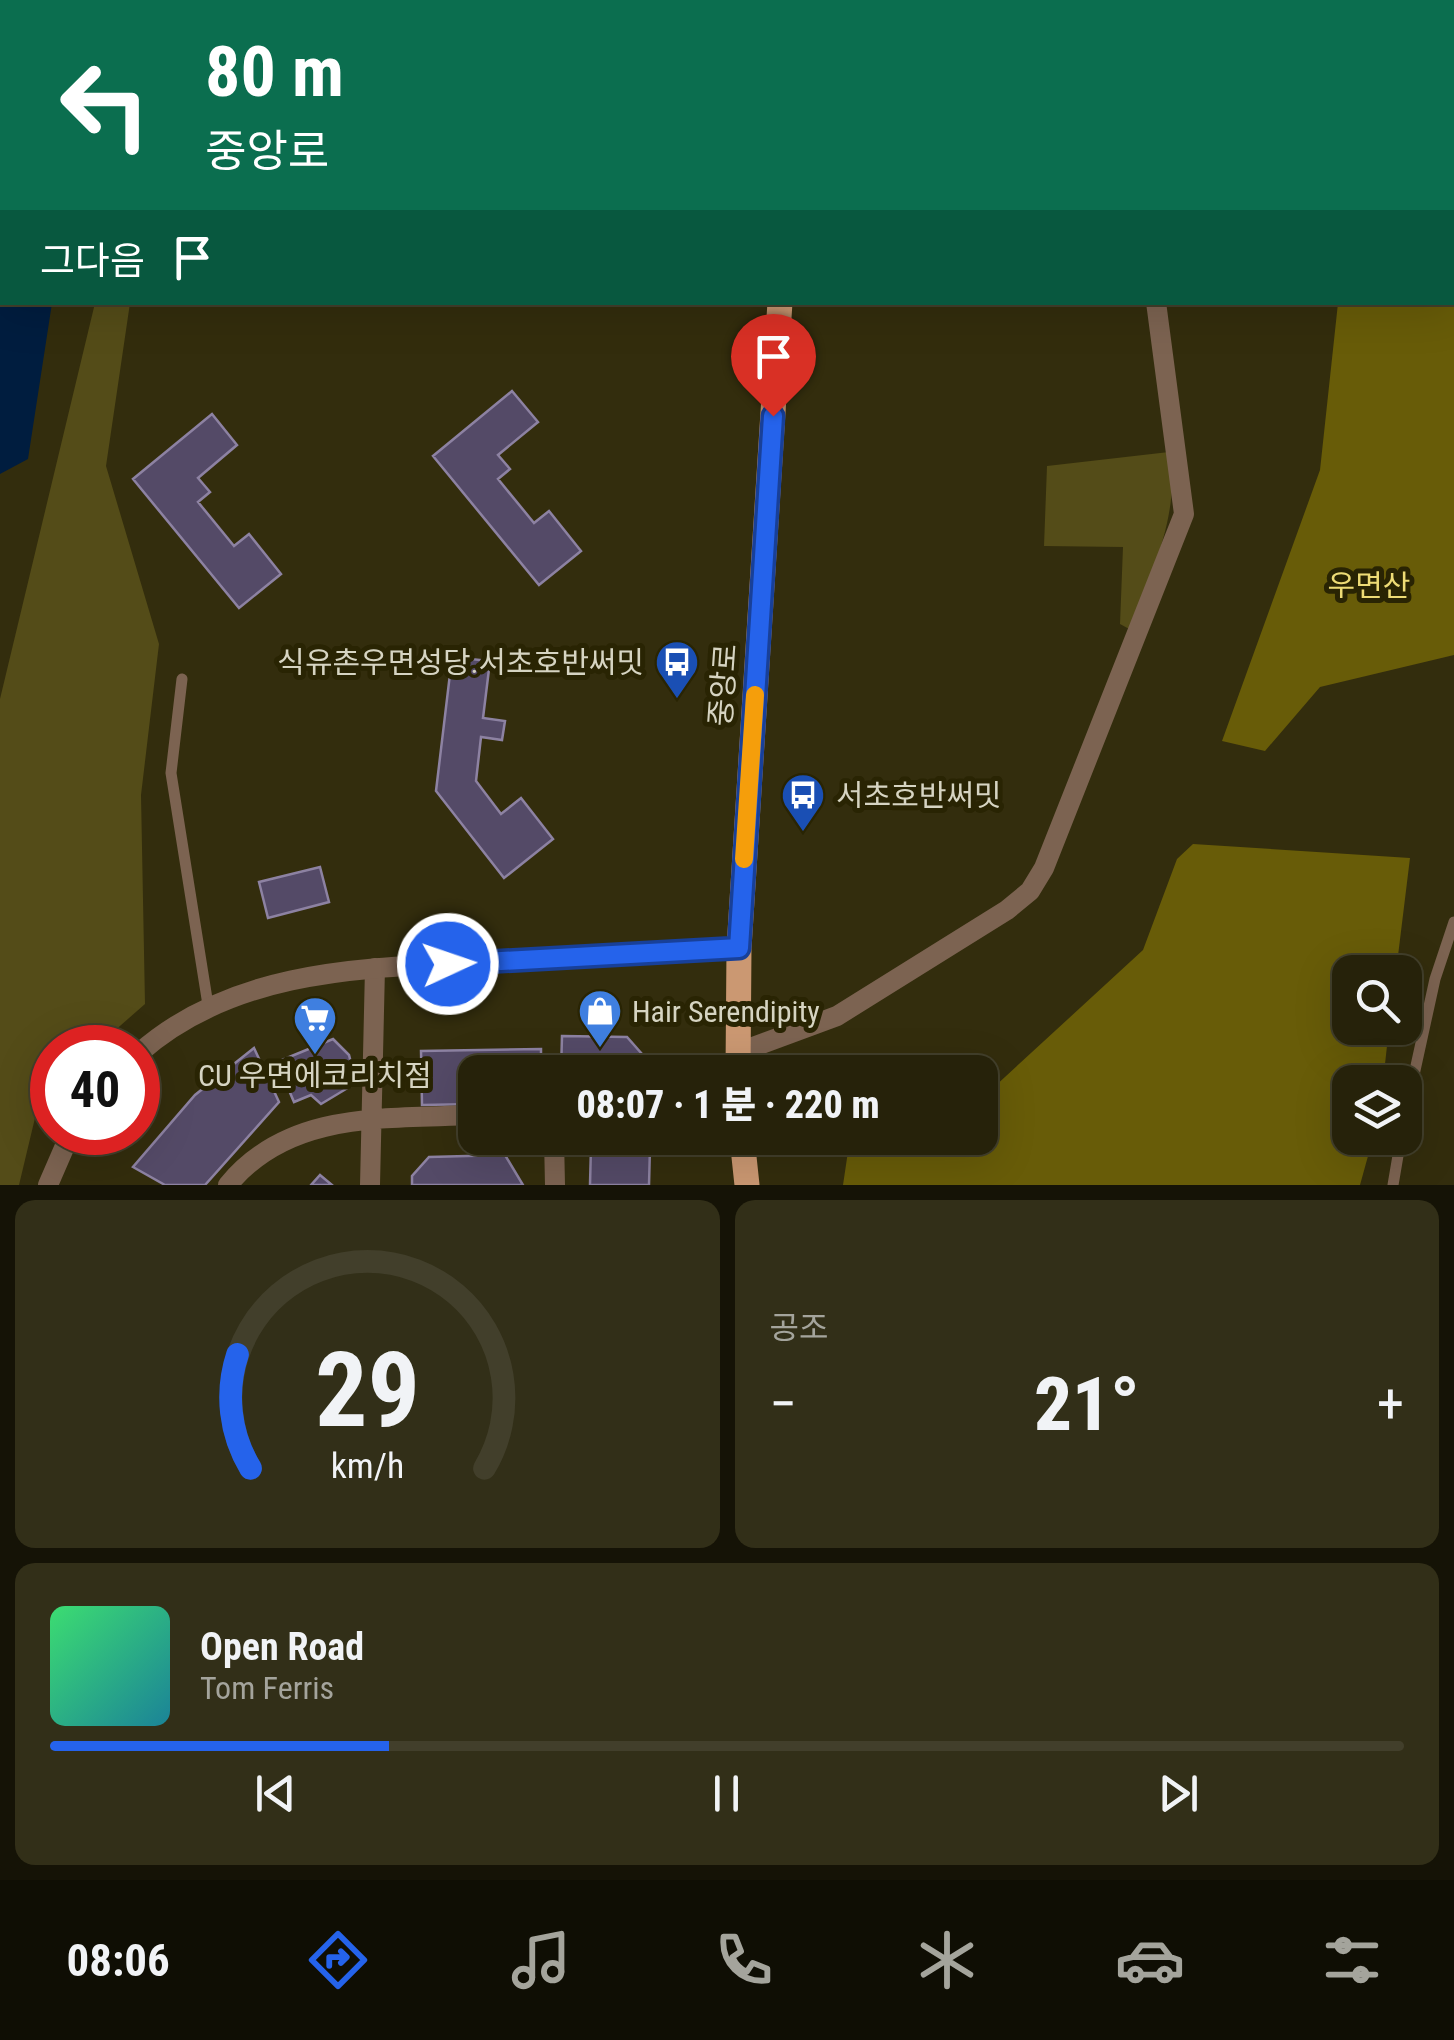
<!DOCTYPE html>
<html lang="ko">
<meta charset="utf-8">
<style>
:root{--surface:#26220a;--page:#322f18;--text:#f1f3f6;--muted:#a4a49c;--line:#423f2b;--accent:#2563eb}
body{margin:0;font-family:"Roboto Condensed","Noto Sans KR",sans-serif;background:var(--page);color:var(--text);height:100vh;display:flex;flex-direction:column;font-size:38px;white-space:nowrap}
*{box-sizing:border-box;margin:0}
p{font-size:32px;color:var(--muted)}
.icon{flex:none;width:55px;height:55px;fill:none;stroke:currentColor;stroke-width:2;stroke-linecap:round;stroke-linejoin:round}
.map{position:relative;height:1185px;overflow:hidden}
.sheet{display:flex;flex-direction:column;gap:15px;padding:15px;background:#151306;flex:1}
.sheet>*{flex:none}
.guide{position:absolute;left:0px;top:0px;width:1455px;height:305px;box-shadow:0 10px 40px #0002,0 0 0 2px var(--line);background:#0b6e4f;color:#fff;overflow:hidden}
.fabs{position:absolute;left:1332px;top:955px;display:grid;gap:20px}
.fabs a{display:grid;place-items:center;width:90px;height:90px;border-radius:20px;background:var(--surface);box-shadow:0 10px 40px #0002,0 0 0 2px var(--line);font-size:50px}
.speed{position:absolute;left:30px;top:1025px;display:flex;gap:20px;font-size:50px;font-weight:700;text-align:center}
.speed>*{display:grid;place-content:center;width:130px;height:130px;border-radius:50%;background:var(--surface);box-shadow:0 10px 40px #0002,0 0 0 2px var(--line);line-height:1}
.speed .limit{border:15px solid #d22;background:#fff;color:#111}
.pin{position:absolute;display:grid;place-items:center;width:85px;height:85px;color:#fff;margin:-102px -42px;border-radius:50% 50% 50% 0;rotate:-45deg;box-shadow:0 0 10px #0007}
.pin .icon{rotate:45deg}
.me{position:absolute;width:110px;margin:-55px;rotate:87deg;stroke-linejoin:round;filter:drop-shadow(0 0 8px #0008)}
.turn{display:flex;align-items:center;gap:35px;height:210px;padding:0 40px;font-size:45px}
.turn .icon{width:130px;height:130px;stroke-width:2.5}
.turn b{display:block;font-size:70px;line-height:85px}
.then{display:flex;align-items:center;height:95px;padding:0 40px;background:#0003;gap:20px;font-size:38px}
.big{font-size:75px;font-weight:800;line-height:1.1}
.sheet .card{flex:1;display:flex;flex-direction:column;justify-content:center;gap:15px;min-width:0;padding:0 35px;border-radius:20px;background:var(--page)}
.sheet .dial{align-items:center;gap:0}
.dial svg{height:260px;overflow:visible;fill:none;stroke:var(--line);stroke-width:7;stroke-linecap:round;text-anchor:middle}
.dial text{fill:var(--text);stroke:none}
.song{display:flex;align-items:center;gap:30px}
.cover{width:120px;height:120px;border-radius:15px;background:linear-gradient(135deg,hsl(140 70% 55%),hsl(190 70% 35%))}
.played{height:10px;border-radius:5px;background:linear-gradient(90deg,var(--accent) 25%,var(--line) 25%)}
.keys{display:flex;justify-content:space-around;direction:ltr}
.heat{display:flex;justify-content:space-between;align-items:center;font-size:55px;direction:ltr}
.sheet .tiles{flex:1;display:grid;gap:15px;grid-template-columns:1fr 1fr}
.card:last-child{grid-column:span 2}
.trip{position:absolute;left:458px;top:1055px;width:540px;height:100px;border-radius:20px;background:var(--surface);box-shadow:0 10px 40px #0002,0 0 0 2px var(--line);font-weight:800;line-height:100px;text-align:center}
.tabs{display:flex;height:160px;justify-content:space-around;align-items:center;background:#0f0e04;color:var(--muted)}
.tabs .icon{width:70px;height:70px}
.tabs .current{color:var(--accent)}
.tabs b{font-size:45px;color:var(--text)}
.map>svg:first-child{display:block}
</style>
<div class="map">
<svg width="1454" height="1185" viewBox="0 0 1454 1185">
<rect width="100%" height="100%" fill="#332d0d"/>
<path fill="#544c18" d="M95,303H130L106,466L159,644L141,795L145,1004L96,1047L52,1048V1086L40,1097L19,1185H0V699Z
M1169,452C1182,512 1150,574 1131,630L1120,624L1123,547L1044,546L1047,466Z"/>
<path fill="#685c08" d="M1422,0H1454V655L1320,687L1265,751L1222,741L1320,470L1338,303L1452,302V2H1421Z
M1193,844L1410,858L1396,972H1350V1028H1389L1383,1082H1350V1138H1373L1360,1185H843L850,1138H876L930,1146L939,1138H980V1100L1143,950L1177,859Z"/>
<path fill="#001d3f" d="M0,0L53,2H2V302L52,303L28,459L0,474Z"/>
<path fill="#544a67" stroke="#8d82a2" stroke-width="2.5" d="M512,391L538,422L498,455L510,469L498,479L534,523L549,511L581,551L539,585L433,456Z
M212,414L237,445L198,478L210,492L198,502L234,546L249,534L281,574L239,608L133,479Z
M452,657L490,661L483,718L505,721L502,740L481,737L476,781L501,814L521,798L553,839L504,878L436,791Z
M320,867L329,902L268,918L259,882Z
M562,1036L627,1037L649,1062V1072H561Z
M333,1039L349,1055L356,1083L321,1104L311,1095L294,1102L277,1062Z
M254,1048L279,1102L205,1185H165L133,1167L195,1095Z
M541,1049V1072H475V1104L422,1105L421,1051Z
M591,1146L650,1147L649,1185H590Z
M505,1155L523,1185H412V1176L429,1157Z
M320,1175L332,1185H311Z"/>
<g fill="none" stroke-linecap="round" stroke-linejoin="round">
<path stroke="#7c6351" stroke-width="11" d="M182,679L171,773L208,1005
M1405,1116L1435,979L1454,922
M1393,1185L1401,1138"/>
<path stroke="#7c6351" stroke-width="20" d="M1093,0V2
M737,1053L837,1016L1007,910L1030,891L1044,868L1184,514L1156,302
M554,1138L555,1185
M228,1185C289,1110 388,1119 475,1115
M370,1185L375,968"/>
<path stroke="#7c6351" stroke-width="20" d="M138,1054C238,965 375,968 501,961C580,957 659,952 739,948
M48,1185L71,1132"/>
<path stroke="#cb9872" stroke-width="25" d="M744,0V2
M738,1072L739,948L780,302
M742,1138L747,1185"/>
</g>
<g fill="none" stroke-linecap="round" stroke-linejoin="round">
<g stroke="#184099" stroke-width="25">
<path id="route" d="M448,964L739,948L773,416"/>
</g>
<use href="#route" stroke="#2563eb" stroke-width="18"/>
<path stroke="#f59e0b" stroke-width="18" d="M744,859L755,695"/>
</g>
<defs>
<g id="bus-pin" transform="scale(2.25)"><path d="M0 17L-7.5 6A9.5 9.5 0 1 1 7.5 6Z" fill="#1a4fb4" stroke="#292403"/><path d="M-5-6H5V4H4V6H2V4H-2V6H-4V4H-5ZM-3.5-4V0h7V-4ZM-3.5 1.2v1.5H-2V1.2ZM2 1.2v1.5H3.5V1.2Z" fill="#fff"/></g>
<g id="shop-pin" transform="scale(2.25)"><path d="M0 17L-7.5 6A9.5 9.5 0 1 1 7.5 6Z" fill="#3f7fe0" stroke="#292403"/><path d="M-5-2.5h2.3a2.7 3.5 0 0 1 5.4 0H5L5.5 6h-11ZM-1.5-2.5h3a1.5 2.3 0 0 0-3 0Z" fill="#fff"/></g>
<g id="supermarket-pin" transform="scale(2.25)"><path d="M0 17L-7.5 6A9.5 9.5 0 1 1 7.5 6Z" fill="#3f7fe0" stroke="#292403"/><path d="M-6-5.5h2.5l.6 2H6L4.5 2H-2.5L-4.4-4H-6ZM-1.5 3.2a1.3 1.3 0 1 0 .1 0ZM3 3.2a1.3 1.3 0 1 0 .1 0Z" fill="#fff"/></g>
</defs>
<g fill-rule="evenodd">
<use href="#bus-pin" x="677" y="662"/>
<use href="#bus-pin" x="803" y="795"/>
<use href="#shop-pin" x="600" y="1011"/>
<use href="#supermarket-pin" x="315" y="1018"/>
</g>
<g text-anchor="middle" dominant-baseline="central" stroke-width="10" stroke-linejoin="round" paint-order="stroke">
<g font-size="30" fill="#eddb75" stroke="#292403">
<text x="1369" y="585">우면산</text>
</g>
<g font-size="30" fill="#d6d4c2" stroke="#292403" text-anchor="start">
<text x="644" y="662" text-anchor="end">식유촌우면성당.서초호반써밋</text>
<text x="836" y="795">서초호반써밋</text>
<text x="632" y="1011">Hair Serendipity</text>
<text x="315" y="1075" text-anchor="middle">CU 우면에코리치점</text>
</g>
<g font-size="30" fill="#d6d4c2" stroke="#292403">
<text transform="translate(723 685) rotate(-86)">중앙로</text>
</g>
</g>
</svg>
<div class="fabs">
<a><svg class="icon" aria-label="search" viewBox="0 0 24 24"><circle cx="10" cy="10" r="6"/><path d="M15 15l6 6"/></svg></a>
<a><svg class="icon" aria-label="layers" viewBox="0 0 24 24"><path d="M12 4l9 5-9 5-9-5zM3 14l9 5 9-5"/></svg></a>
</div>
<div class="speed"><div class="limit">40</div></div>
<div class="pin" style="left:773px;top:416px;background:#d93025"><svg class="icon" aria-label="arrive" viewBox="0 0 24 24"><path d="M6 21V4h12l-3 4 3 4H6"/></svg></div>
<svg class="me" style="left:448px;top:964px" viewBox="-20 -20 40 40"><circle r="17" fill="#2563eb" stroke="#fff" stroke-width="3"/><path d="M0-11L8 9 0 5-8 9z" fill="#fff"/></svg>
<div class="trip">08:07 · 1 분 · 220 m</div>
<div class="guide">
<div class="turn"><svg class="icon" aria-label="left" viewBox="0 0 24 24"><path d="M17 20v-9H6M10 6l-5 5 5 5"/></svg><div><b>80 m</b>중앙로</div></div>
<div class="then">그다음<svg class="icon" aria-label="arrive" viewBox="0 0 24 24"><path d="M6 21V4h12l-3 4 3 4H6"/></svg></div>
</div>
</div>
<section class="sheet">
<div class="tiles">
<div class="card dial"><svg viewBox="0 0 100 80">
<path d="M14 69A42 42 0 1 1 86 69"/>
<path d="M14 69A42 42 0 0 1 10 34" stroke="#2563eb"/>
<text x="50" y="56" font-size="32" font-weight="700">29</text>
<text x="50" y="72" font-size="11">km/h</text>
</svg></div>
<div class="card"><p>공조</p>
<div class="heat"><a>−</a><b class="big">21°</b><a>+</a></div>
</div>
<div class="card">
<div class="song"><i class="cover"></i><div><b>Open Road</b><p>Tom Ferris</p></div></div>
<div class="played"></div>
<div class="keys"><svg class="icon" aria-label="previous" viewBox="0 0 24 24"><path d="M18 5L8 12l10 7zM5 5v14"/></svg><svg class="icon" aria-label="pause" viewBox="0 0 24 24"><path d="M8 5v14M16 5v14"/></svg><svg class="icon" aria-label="next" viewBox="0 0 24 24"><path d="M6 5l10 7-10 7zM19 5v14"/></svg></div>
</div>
</div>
</section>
<nav class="tabs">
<b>08:06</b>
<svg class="icon current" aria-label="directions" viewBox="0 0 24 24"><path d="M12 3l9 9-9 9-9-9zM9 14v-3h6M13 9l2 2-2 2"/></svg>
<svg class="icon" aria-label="music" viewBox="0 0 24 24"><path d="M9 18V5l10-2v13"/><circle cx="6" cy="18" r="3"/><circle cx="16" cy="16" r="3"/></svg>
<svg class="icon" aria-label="phone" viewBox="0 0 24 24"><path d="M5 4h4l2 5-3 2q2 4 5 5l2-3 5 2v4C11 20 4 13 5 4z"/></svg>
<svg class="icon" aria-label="climate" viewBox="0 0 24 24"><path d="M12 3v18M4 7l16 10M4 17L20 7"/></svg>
<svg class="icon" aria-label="car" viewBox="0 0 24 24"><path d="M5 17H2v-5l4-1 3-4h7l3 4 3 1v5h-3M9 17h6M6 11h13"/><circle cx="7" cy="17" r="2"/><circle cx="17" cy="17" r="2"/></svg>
<svg class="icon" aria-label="filters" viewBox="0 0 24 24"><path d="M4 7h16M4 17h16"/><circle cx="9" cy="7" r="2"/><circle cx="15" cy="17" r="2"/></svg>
</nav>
